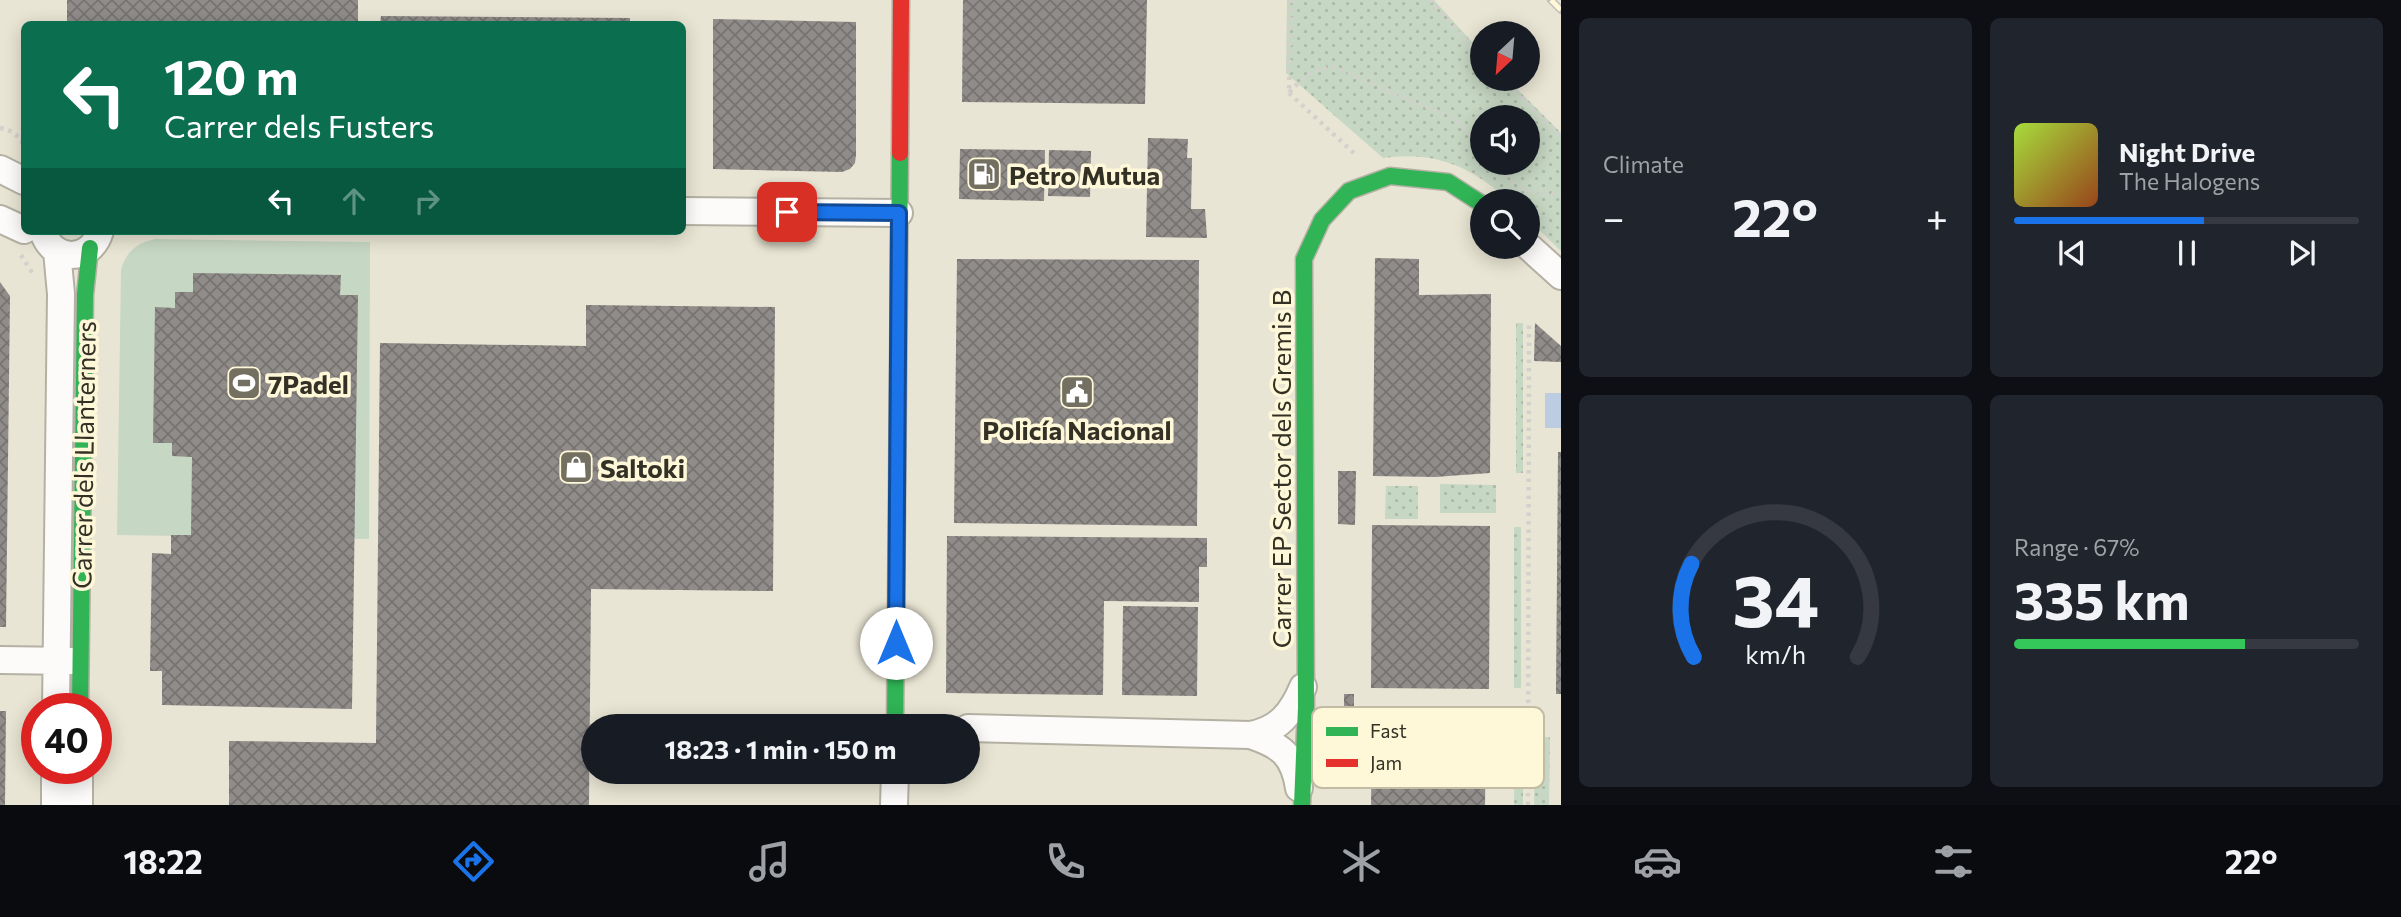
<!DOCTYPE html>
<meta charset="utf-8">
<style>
:root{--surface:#171b24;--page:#20242c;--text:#f1f3f6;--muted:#9ea1a6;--line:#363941;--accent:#1a73e8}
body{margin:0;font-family:Commissioner,sans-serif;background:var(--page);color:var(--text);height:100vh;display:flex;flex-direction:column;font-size:26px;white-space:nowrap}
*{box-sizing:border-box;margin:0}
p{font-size:23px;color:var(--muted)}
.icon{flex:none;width:38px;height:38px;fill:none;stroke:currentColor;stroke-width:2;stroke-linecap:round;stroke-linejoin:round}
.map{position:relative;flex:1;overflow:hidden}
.details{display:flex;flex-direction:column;gap:18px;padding:18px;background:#0d0f14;width:840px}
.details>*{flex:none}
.banner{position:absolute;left:21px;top:21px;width:665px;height:214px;border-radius:10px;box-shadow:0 4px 18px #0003;background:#0b6e4f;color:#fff;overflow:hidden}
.needle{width:46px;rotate:206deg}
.fabs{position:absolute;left:1470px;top:21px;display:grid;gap:14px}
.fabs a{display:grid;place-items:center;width:70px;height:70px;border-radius:50%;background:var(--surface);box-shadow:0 4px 18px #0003;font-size:35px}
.speed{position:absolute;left:21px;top:693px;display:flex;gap:14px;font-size:35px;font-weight:700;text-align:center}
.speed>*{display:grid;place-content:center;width:91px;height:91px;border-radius:50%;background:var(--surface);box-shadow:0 4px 18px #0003;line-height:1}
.speed .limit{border:10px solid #d22;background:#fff;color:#111}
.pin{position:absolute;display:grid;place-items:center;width:60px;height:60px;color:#fff;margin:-30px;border-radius:14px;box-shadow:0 4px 10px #0006}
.me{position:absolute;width:77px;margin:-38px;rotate:0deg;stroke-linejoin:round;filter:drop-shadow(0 0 5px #0008)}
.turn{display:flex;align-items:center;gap:24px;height:147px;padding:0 28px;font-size:32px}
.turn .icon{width:91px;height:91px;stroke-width:2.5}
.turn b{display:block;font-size:49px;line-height:60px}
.lanes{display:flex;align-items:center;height:66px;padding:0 28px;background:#0003;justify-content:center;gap:35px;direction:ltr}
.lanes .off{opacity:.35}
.big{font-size:52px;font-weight:700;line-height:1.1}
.details .widget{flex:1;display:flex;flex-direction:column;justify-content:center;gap:10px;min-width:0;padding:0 24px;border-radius:10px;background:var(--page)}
.details .dial{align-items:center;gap:0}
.dial svg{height:182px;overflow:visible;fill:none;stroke:var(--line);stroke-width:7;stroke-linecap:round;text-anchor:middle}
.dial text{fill:var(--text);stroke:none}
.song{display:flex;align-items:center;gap:21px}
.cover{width:84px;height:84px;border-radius:10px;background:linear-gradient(135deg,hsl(80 70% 55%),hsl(20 70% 35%))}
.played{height:7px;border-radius:4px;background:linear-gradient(90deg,var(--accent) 55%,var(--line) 55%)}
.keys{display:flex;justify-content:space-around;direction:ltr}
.heat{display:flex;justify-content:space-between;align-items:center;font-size:38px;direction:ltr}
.charge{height:10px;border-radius:5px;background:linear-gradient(90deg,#34c759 67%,var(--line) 0)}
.details .tiles{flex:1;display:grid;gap:18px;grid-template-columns:repeat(2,1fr)}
.trip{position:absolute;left:581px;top:714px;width:399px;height:70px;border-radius:35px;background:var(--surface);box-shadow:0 4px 18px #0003;font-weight:700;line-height:70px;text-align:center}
.tabs{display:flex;height:112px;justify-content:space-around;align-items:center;background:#090b0e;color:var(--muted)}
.tabs .icon{width:49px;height:49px}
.tabs .current{color:var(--accent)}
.tabs b{font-size:32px;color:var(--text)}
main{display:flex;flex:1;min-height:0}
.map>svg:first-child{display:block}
</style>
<main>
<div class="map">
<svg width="1561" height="805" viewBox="0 0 1561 805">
<defs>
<pattern id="grass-dots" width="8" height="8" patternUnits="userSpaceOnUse" patternTransform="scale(1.75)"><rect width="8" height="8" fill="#c6d7c3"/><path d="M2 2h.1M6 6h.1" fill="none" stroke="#abb9a7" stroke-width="1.8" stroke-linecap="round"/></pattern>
<pattern id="building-cross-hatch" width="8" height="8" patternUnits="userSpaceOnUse" patternTransform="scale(1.75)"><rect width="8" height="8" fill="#908c89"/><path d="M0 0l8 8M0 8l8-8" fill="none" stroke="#767370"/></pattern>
</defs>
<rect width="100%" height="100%" fill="#e9e5d4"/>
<path fill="url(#grass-dots)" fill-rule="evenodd" d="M1287,0H1434L1482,53V79H1507L1561,133V251L1528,219V201H1509C1471,166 1435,151 1383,158L1286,73ZM1528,117V163H1482V117Z
M1516,323H1523V473H1516Z
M1440,484L1496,485V513H1440Z
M1386,486H1418V519H1385Z
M1514,527H1521V688H1514Z
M1535,737H1550L1549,805H1534Z
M1515,738H1523V805H1514Z"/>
<path fill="#c6d7c3" d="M155,239L370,242L369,539L117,535L121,270C126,252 136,243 155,239Z"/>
<path fill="#bccce1" d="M1545,393H1561V428H1545Z"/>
<path fill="url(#building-cross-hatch)" d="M67,0H358V24H67Z
M963,0H1147L1145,104L962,102Z
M381,16L630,18V24H380Z
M713,19L856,22V155L855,163L850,169L842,172L713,169Z
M1148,138L1188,139L1187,158H1192L1191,209H1205L1207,238L1146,237Z
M960,149L1045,150L1044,201L959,199Z
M1049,150L1091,151L1090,197L1048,196Z
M1375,258L1419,259V295L1491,294L1490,473L1435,477L1373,476Z
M957,259L1199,260L1197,526L954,523Z
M193,273L341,275L340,295H358L352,709L162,705V671H150L152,553L171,554V535H191L192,457L172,456V443H153L155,307L175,308V292H193Z
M0,282L10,296L6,627H0Z
M586,305L775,307L773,591L591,589L589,805H229V741L376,743L380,343L586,346Z
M1535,323L1561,346V362L1534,361Z
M1558,452H1561V694H1556V690Z
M1338,471H1356L1355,525L1338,524Z
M1372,525L1490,526L1489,689L1371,688Z
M947,536L1207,538V567H1199V602L1104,601L1103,695L946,693Z
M1123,606L1198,607L1197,696L1122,695Z
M1344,694H1354V728H1344Z
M0,711H6L5,805H0Z
M1372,733H1486L1485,805H1371Z"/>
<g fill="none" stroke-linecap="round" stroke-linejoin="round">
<g stroke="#b4b1a4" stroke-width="30">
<path id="street" d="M0,169L24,181
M682,211L899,213
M0,219L24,230
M43,231C52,263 91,263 100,231
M1528,246L1561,276
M0,660L72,661
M56,709L61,294L57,251
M968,728L1250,735C1279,730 1292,713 1303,687
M1250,735C1281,745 1294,755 1299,788
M55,805V768
M79,805V768
M894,805L895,772"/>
</g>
<g stroke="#b4b1a4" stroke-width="19">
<path id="fast" d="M80,709L85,295L90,248
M895,726L900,153
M1302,805L1306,707L1304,259L1322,220L1349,191L1390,176L1448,182L1482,204"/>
</g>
<g stroke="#b4b1a4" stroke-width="19">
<path id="jam" d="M900,153L901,0"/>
</g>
<path stroke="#d3d1cc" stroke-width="4.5" stroke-dasharray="3.5 5" stroke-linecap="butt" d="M1291,0L1289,93C1302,78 1312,69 1333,67L1450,117L1464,127L1482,147
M1430,0L1482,58
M1502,79L1561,137
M1289,93L1357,156
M0,128C13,130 17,135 24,145
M1494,163L1521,189L1561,196
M21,255L33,274
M34,755V722
M100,755V729
M1528,805L1529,323"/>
<use href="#street" stroke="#fcfbf9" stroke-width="26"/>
<use href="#fast" stroke="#30b455" stroke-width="16"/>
<use href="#jam" stroke="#e5322d" stroke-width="16"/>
<g stroke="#c0bfba" stroke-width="8">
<path id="rail" d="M1551,0L1561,10"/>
</g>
<use href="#rail" stroke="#fef8d9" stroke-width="5" stroke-dasharray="16" stroke-linecap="butt"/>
</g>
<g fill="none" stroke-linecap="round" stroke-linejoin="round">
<g stroke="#114b97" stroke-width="18">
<path id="route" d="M787,212L899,213L896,643"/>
</g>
<use href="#route" stroke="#1a73e8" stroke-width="12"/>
</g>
<defs>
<g id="fuel-square" transform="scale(1.75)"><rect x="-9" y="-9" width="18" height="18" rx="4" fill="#737062" stroke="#fef8d9"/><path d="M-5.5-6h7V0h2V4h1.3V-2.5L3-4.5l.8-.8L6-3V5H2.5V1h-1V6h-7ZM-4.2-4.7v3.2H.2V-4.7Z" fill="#fff"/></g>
<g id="stadium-square" transform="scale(1.75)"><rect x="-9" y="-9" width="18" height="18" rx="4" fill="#737062" stroke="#fef8d9"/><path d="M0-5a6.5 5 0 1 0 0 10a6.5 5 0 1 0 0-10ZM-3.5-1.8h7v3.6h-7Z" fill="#fff"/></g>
<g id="civic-square" transform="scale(1.75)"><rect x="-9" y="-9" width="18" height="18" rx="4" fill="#737062" stroke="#fef8d9"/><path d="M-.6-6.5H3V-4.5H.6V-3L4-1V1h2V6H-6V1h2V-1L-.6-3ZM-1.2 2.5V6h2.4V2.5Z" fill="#fff"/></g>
<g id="shop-square" transform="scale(1.75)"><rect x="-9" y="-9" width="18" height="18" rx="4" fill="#737062" stroke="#fef8d9"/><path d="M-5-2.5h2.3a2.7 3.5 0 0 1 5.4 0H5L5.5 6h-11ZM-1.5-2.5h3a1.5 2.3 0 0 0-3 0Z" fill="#fff"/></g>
</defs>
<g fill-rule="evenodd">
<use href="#fuel-square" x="984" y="174"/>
<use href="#stadium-square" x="244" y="383"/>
<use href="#civic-square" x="1077" y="392"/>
<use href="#shop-square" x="576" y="467"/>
</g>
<g text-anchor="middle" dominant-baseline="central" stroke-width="7" stroke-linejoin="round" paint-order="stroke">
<g font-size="26" font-weight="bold" fill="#333125" stroke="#fef8d9" text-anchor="start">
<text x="1009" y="174">Petro Mutua</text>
<text x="268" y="383">7Padel</text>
<text x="1077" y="429" text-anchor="middle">Policía Nacional</text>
<text x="600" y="467">Saltoki</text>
</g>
<g font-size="26" fill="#333125" stroke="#fef8d9">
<text transform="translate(83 455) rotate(-89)">Carrer dels Llanterners</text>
<text transform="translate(1280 469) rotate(-90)">Carrer EP Sector dels Gremis B</text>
</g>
</g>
<rect x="1312" y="707" width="232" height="81" rx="10" fill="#fef8d9" stroke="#c1bca3" stroke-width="2"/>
<rect x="1326" y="727" width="32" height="9" fill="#30b455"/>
<rect x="1326" y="759" width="32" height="8" fill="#e5322d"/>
<g font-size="19" fill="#333125">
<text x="1370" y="738">Fast</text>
<text x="1370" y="770">Jam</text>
</g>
</svg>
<div class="fabs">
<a><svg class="needle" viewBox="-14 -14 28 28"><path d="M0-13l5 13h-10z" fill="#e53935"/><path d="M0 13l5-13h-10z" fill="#9ea1a6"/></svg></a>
<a><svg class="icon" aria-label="sound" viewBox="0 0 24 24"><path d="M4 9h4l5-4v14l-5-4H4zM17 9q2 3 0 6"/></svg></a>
<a><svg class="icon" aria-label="search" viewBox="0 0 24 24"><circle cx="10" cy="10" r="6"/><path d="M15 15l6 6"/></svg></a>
</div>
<div class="speed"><div class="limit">40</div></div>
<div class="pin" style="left:787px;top:212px;background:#d93025"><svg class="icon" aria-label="arrive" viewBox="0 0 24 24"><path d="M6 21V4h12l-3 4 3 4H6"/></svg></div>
<svg class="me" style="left:896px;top:643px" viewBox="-20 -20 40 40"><circle r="19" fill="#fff"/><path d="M0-13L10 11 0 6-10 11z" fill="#1a73e8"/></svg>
<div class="trip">18:23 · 1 min · 150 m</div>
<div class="banner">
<div class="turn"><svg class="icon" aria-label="left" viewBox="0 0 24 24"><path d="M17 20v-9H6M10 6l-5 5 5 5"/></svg><div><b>120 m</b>Carrer dels Fusters</div></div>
<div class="lanes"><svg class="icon" aria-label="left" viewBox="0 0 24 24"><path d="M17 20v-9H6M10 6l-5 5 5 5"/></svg><svg class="icon off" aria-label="ahead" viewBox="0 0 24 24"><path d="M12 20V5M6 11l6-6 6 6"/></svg><svg class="icon off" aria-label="right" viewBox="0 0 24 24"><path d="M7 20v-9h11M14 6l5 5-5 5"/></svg></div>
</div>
</div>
<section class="details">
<div class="tiles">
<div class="widget"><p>Climate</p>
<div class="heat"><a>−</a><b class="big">22°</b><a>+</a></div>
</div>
<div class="widget">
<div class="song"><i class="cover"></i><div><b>Night Drive</b><p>The Halogens</p></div></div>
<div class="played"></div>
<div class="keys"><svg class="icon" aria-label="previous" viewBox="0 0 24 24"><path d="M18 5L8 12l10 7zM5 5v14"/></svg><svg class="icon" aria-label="pause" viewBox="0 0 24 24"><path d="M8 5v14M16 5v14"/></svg><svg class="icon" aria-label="next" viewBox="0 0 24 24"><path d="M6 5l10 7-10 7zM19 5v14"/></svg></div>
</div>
<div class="widget dial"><svg viewBox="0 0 100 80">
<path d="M14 69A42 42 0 1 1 86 69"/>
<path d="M14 69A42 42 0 0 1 13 28" stroke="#1a73e8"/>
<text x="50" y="56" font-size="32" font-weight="700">34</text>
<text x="50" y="72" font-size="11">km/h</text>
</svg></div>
<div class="widget"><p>Range · 67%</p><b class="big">335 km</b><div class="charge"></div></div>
</div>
</section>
</main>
<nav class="tabs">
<b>18:22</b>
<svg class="icon current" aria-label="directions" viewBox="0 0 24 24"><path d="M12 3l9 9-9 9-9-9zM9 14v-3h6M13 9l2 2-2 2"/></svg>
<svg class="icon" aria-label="music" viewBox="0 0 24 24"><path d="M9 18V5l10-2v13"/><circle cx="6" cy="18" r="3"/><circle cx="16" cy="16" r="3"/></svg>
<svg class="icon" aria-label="phone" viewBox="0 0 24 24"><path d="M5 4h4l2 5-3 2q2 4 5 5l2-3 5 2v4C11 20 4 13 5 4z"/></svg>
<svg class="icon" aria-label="climate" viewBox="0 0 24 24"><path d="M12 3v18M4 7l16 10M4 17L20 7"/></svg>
<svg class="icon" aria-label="car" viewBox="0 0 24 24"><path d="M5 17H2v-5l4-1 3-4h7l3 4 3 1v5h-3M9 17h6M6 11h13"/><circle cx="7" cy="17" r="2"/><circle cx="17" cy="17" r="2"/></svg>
<svg class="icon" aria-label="filters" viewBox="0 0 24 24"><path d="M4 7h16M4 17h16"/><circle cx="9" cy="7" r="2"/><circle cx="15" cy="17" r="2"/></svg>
<b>22°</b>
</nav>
